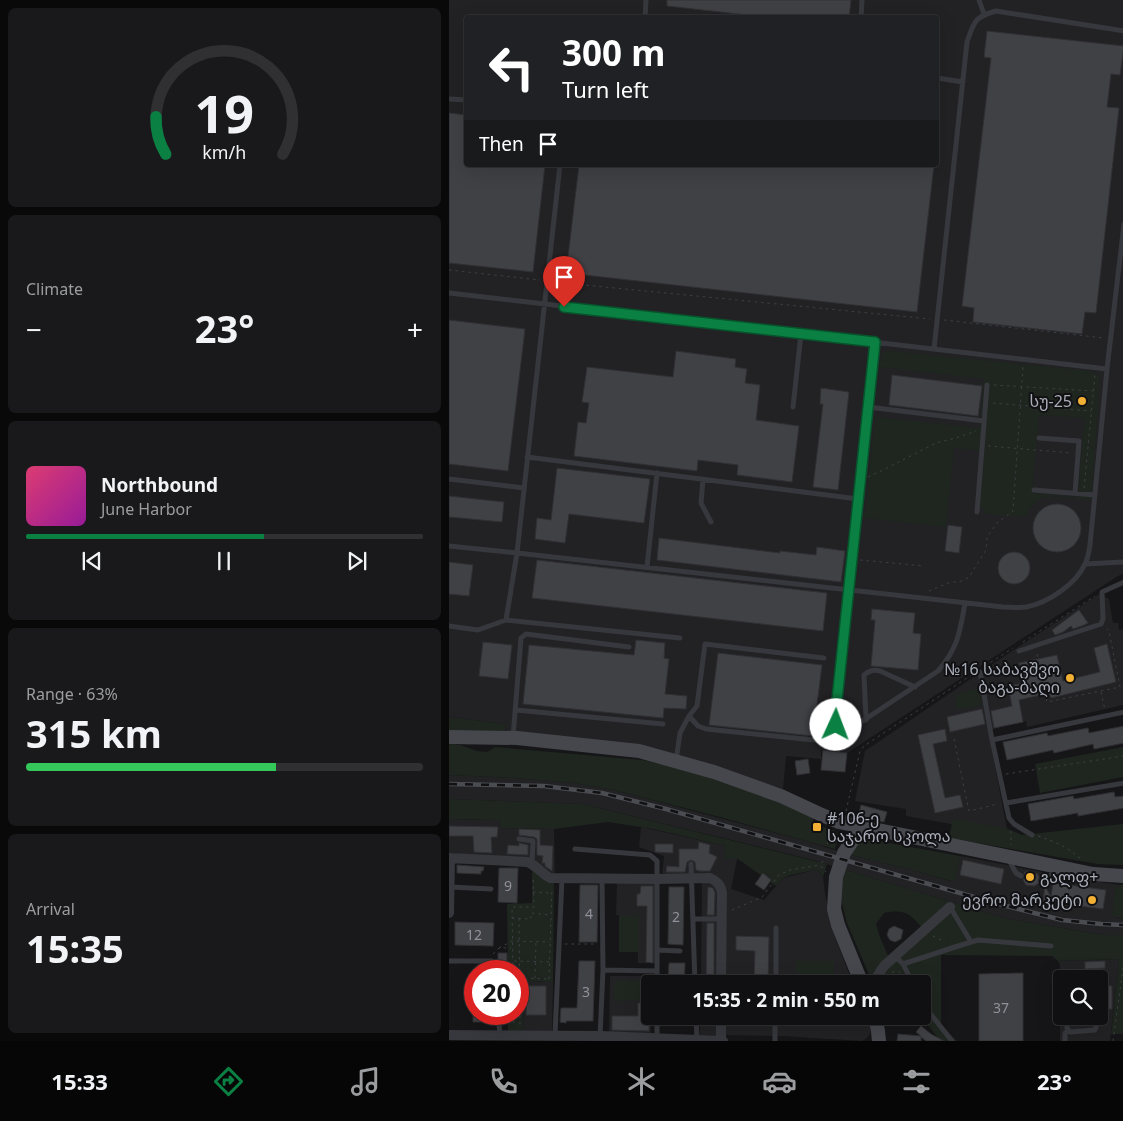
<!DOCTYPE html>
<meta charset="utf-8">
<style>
:root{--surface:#101012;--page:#19191b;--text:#f1f3f6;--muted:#9c9d9f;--line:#303032;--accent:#0b8043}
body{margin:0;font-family:"Noto Sans","Noto Sans Georgian",sans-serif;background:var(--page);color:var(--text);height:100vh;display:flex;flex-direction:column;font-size:19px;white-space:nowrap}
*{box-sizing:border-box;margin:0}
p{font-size:16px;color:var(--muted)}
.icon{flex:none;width:28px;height:28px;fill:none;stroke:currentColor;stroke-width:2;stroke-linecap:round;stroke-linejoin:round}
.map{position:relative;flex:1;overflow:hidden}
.drawer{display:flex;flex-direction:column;gap:8px;padding:8px;background:#09090a;width:449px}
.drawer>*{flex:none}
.guide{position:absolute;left:15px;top:15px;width:475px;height:152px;border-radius:5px;box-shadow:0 5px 20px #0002,0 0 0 1px var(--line);background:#202124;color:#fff;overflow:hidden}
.tools{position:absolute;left:604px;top:970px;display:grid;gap:10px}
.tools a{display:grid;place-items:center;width:55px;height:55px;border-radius:5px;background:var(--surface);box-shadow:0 5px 20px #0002,0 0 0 1px var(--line);font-size:25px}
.speed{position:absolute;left:15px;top:960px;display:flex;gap:10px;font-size:25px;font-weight:700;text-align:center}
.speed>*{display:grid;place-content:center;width:65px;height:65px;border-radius:50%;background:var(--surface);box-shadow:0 5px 20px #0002,0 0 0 1px var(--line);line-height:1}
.speed .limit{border:8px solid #d22;background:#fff;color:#111}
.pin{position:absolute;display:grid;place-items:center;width:42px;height:42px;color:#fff;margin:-51px -21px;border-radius:50% 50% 50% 0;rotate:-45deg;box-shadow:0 0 5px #0007}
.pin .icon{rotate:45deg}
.me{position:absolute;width:55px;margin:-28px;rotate:2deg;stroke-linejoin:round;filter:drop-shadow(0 0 4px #0008)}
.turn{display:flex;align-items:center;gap:18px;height:105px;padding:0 15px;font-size:22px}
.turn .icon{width:65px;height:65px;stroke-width:2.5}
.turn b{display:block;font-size:35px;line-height:42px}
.then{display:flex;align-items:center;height:48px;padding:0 15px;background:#0003;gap:10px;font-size:19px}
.big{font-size:38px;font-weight:700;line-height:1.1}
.drawer .widget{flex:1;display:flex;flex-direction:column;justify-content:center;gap:8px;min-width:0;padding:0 18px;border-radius:8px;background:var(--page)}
.drawer .dial{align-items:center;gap:0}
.dial svg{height:130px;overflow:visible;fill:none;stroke:var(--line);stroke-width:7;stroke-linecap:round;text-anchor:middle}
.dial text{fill:var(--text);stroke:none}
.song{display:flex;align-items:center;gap:15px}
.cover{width:60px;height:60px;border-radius:8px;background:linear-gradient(135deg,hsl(340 70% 55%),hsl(300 70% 35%))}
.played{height:5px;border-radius:2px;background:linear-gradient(90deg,var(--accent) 60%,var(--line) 60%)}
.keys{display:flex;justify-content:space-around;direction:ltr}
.heat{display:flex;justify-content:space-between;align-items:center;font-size:28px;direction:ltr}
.charge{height:8px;border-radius:4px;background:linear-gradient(90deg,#34c759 63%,var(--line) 0)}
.trip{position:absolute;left:192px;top:975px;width:290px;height:50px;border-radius:5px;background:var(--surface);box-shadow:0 5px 20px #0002,0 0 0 1px var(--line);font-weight:700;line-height:50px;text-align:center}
.tab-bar{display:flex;height:80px;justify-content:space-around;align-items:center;background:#060607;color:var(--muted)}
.tab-bar .icon{width:35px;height:35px}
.tab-bar .on{color:var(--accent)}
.tab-bar b{font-size:22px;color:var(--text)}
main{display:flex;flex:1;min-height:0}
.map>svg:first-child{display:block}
</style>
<main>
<section class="drawer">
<div class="widget dial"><svg viewBox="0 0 100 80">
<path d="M14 69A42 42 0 1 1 86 69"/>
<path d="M14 69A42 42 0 0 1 8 46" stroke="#0b8043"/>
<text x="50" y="56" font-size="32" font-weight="700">19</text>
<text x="50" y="72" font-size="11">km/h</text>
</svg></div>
<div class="widget"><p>Climate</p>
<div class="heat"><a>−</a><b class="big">23°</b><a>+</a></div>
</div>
<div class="widget">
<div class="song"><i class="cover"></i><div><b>Northbound</b><p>June Harbor</p></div></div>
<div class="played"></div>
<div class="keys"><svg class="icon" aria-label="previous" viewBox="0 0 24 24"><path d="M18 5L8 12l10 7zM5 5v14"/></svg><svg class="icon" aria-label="pause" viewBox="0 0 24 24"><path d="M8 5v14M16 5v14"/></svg><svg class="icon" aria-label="next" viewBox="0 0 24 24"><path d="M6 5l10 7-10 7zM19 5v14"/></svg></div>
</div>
<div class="widget"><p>Range · 63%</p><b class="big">315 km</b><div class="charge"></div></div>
<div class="widget"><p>Arrival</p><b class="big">15:35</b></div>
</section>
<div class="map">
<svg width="675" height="1041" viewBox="0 0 675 1041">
<rect width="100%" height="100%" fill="#161618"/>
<path fill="#222225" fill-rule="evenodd" d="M0,0H674V574L669,576L398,753L372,750V759L337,756L334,789L247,761L56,734L57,724L0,717ZM18,18H488V165H18Z
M650,594L660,599L664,623H669L670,630L674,629V705L578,727L577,721L539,730L558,829L542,831L457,816V809L406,801L416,751L563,651Z
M0,775L66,778L125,783L165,790L357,841L395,853L463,870L505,882L511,856L624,878L671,885L666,889L668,918L674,919V935H654L559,919L364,860L134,804L0,799Z
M0,819L50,820L51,828L105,829L106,876L87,864L0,856Z
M192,827L277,846L288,859L282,889L315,900L334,878L366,870L371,871L374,877L376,894L384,932L404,984H276L278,891L274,881L269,877H213L215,856L190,847Z
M168,881H207V963H189V915H167Z
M253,881L261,883L270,889L269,984H252Z
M670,959L661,1041H611V965L609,961ZM612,979H650V1016H612Z
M161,976H202V984H201L202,1035L160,1034Z
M75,981L104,982L103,1034L74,1032Z
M251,1016H269V1036L251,1035Z
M275,1016H418L422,1027L421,1034L418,1038L413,1041L334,1036L274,1035Z"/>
<path fill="#1e261f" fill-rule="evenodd" d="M441,351L641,371L649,375L651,379L642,501C626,499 603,492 588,501C582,504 579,512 576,517L537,514L531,506L536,451L505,448L497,527L415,518L426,417L530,428L535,379L430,367L432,355L435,352ZM590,415L635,418L629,497L583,493Z
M529,688L533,705L508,710L505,695Z
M0,717L57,724L56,734L0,731Z
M0,744L11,745L28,751L38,752L46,747L193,760L216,765L267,779L362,814L366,824L386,831L389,837L386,849L271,817L165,790L125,783L66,778L0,775Z
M674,747V777L591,793L586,764Z
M0,799L134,804L378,864L374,877L371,871L366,870L342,875L334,878L327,886L289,859L275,858L277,846L204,829L159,822L105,829L51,828L50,820L0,819Z
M504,818L559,829L573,835L674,824V865L649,864L500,838Z
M416,841H429L511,856L506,882L463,870L398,854L407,844Z
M83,867L105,880L104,982L75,981L74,1032L59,1033V1014H69V971H59L58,904L83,903Z
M394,869L559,919L654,935H674V1034H662L670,959L609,961L603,956L492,955V1025L508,1041H490V1039L472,1016H474V984H451L438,977L431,975L477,932C462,916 459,908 435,913L427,924L431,937L440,958L422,979L398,923L392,899Z
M671,885H674V919L663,916L666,889Z
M170,915H190V952H170Z
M347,961H385V983H347Z
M165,981H202L201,1000L165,1001Z"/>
<path fill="#404145" stroke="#303034" d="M218,0H402L400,18H325L218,6Z
M538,31L675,46L671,75L662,74L658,107L670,108L647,313L636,312L633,334L524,322L525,308L513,306L542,58L535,57Z
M0,113L18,115V165H96L84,272L0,263Z
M130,165H485L468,312L117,273Z
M0,320L76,329L59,471L0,464Z
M227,351L287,359L286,367L298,369L296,383L311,385L307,420L350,426L343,482L288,475L289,465L249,460L248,471L125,456L129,422L137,423L140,403L133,402L138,367L224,377Z
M443,375L533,386L529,416L440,405Z
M372,388L400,392L389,490L364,487L374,404H371Z
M108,468L201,479L195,523L120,514L116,543L86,539L88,518L102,520Z
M0,496L55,502L53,522L0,517Z
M584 528a24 24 0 1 1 48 0a24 24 0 1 1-48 0Z
M499,525L513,527L510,553L496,551Z
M210,538L331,553V551L367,555L368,547L396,551L392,582L208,560Z
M549 568a16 16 0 1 1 32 0a16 16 0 1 1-32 0Z
M88,560L378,593L374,631L83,598Z
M0,562L24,565L20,596L0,594Z
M423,609L466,613L464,633L472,634L469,670L422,666L426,620H422Z
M630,610L639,623L635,625L624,629L622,626L614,632L606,635L603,630Z
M187,640L216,643L215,658L220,659L216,694L238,696L237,709L215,708L214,718L74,704L80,645L185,655Z
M34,642L63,645L59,679L30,676Z
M658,644L667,682L602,698L600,693L570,700L574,722L545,728L542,711L563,706L559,686L575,683L570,663L608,655L614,681L651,672L645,648Z
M269,653L373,665L364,736L260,725Z
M533,709L536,724L501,732L498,717Z
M675,726V743L645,749L644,744L605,753L604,750L558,760L554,742L598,733L599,736L639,728L640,733Z
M496,729L498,741L484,744L496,798L511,795L514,807L486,813L469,735Z
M374,750L398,753L396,772L372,770Z
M359,759L361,773L348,775L346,761Z
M665,792L666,797L675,796V808L629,816V813L582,821L579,804L624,796L625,799Z
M412,805L438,812L435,822L409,817Z
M0,826L49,827L48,837H42L43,853L25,852L24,836H0Z
M70,829L91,830V845L104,846L103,871L96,866V863H93L94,856L88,855V839L85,837L70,835Z
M250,842L261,845L260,853L268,857L261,871H251L247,870L246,862L242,860L238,862L236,872H217L218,866L230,867V849H249Z
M70,843L79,845V855L58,854L59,845L70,846Z
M206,844H224V853L206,852Z
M514,860L555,869L552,884L511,875Z
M8,865L35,867L34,871H32V874L8,873Z
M50,868H69L68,903L49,902Z
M578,871L580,874L583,872L586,875L588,873L590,877L589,880L590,883L585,886L577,885L574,880L576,877L575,873Z
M314,873L322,880L315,890L306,884Z
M604,883L657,890L654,909L594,901L596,886L602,897Z
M131,885H149L148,942H130Z
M192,886H204V963L197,962L198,906H188V894H191Z
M220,887H235L234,945L219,944Z
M259,887L264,888L266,893L265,915H258Z
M6,922L45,923L44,946L6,945Z
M258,923H265V984H257Z
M445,926L454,930L452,939L446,942L441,940L438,935L440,929Z
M287,936L320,937L319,984H305L306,951L287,950Z
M49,953H58V971H49Z
M130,961H146L144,1021H117V1023L111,1022L112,1008H128Z
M656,961V968L636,969V962Z
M220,963H236L235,984H219Z
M574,973V1041H530V974Z
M650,985L663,986V1009H650Z
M78,986H97V1015H77Z
M189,1003H201L200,1031L163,1030V1016H189Z
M24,1014H45V1022H24Z
M472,1026L482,1034L495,1041H477L472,1037V1041H448L449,1034L472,1036L467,1032Z"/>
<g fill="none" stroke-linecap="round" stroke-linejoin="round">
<path stroke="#3d3f44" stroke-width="1" stroke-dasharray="2.5 4" stroke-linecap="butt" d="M0,270L91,280
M105,282L481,319
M495,320L655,338
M545,385L644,391
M544,403L642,411
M539,446L623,453
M419,477L436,469L487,443L507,438L527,431
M635,488L646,375
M411,560L475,566
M480,591L499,583L513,581L520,577L537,550L538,537L548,523L564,511L574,367
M574,642L646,596
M588,654L598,702L671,687L660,631L658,629
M536,666L564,648
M652,692L656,710
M505,739L520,811L549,804
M557,774L675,756
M397,811L411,751L415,746L524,674
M562,831V845
M589,836C607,842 618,847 633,860
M378,844L383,831
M374,861L371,865L377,872
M84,892L102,893
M283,910L313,897L330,875L341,870L371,865
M63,918L82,919V913L101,915
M70,918L71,1027
M484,936L496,942
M116,944H147
M50,948L63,941L101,942
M44,954L50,948H62
M65,961L103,962
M64,971L63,907H85L84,877
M443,972H451
M69,978L100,979
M86,978L87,942
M100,979L103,888
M64,1014L65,1025
M216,1024L239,1025
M664,1041L675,961"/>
<path stroke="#37383d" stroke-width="5" d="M530,0L535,14
M196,18L197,0
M412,18L413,0
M488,78L514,82
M0,99L18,100
M0,293L658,369
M426,342L386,719L387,725L391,729L397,730L403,728L489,671C509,648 511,632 516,603
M485,349L518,42C525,22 525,17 547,11L675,31
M344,407L352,334
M419,407L535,421
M590,438L630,441L626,493
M78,457L409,499
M0,479L75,488
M254,479L252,503L262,522
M585,490L646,495
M528,512L538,385
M0,546L68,553L554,607C561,607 570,608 577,607C599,603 627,584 636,564C639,558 640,551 641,545L658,369L675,224
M636,564L675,562
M198,567L208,473
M57,620L231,638
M0,626L29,630L57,620L68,553L111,165
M570,651L652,624L654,619L653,592L675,582
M531,672L543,740
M67,710L214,724
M240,716L249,726L257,729L365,740
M417,720L415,675C420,671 424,669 431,671L466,687
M64,737L72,638L77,634L180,647
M227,761L231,733L240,716L248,706L256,644L375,658
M557,803L675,783
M583,835L565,824L560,818L543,740L675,712
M70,839L84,841L83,863
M126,849L201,855L208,861V984
M559,858L567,873L572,876
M242,864L246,984
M593,880L598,878L609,870
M1,887L42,889
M501,907L522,942
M244,919H272
M208,950L231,951
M446,956L454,964L464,984
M0,961H43L45,971
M454,964L506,947L529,940L602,946
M154,970L208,971
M327,984V928
M474,1003L476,1007L503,1041
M49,1014L51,1035
M208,1016V1038
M247,1016L248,1040
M620,1016L617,1018L618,1028L621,1032L646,1030C648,1026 648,1019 645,1016
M106,1035L113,878
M151,1036L154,970L153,879
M326,1041V1016
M616,1041V1033L619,1031"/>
<path stroke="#37383d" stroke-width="10" d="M0,858L79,862C89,867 92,873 101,878L208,879L261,878C268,881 271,884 273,892L272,984
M0,913L1,858
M423,984L435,966L501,907
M0,1035L151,1036L274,1041
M272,1041V1016"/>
<path stroke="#45474d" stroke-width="14" d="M0,737L68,738L190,751L265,772L332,796L373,815L390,822L644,874L675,876
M413,826L395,853L387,877L385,909L389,925L413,984
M426,1016L429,1031L430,1041"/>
<g stroke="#4a4c52" stroke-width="4.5">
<path id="rail" d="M0,784L95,786L153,793L217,809L546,903L613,920L652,924L675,925"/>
</g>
<use href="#rail" stroke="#111113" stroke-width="2.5" stroke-dasharray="8" stroke-linecap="butt"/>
</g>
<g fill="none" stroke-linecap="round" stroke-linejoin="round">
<g stroke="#07532c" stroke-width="12">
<path id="route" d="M115,307L426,342L386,719L387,725"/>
</g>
<use href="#route" stroke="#0b8043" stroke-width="9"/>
</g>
<g fill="#f2b134" stroke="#111113" stroke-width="2">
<circle cx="633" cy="401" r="5"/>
<circle cx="621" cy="678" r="5"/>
<rect x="363" y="822" width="10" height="10" rx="2.5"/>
<circle cx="581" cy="877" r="5"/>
<circle cx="643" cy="900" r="5"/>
</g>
<g text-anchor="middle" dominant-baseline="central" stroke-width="4" stroke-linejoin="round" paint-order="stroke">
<g font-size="14" fill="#8e929b">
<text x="59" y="885">9</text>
<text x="140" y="913">4</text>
<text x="227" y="916">2</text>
<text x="25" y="934">12</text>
<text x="137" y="991">3</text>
<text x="552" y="1007">37</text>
</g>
<g font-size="16" fill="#a8adb8" stroke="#111113" text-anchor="end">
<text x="623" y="401">სუ-25</text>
<text x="611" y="669">№16 საბავშვო<tspan x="611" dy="18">ბაგა-ბაღი</tspan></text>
<text x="378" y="818" text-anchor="start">#106-ე<tspan x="378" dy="18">საჯარო სკოლა</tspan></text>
<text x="591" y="877" text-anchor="start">გალფ+</text>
<text x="633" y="900">ევრო მარკეტი</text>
</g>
</g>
</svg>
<div class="tools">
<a><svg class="icon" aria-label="search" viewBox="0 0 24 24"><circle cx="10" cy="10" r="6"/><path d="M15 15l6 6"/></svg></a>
</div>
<div class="speed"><div class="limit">20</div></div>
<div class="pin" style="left:115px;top:307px;background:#d93025"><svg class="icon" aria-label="arrive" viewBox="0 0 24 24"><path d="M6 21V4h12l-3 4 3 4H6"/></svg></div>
<svg class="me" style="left:387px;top:725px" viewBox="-20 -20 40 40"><circle r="19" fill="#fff"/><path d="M0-13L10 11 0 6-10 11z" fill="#0b8043"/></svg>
<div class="trip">15:35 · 2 min · 550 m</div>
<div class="guide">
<div class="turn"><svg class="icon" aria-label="left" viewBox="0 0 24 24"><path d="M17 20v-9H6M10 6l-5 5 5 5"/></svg><div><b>300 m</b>Turn left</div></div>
<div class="then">Then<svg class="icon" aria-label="arrive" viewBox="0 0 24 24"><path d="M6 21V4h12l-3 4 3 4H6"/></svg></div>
</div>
</div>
</main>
<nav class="tab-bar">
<b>15:33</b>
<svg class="icon on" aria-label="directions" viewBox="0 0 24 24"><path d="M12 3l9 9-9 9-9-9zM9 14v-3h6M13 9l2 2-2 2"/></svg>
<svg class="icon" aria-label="music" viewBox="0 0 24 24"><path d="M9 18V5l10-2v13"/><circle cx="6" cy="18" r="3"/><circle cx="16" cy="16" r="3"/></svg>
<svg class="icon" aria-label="phone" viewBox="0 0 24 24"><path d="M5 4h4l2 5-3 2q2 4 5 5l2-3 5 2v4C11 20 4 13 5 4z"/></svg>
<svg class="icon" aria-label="climate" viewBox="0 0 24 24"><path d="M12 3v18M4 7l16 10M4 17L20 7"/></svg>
<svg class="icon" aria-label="car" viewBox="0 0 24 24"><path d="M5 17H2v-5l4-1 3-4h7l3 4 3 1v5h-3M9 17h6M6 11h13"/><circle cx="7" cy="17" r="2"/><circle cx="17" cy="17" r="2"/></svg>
<svg class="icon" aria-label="filters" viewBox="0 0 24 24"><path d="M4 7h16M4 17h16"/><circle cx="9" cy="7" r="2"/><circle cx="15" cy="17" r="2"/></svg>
<b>23°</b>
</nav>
